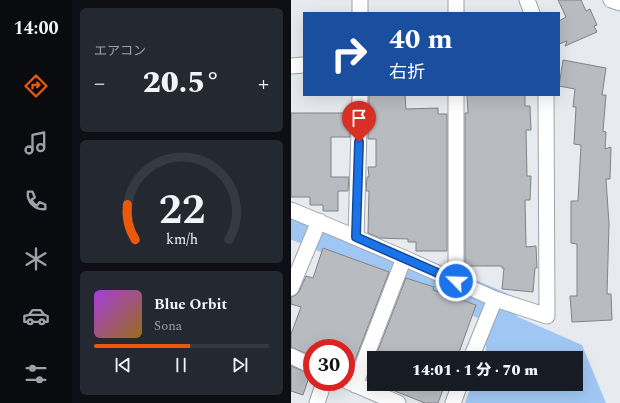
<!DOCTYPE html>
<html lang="ja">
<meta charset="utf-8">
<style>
:root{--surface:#171b24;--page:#242831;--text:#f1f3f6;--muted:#9ea1a6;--line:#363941;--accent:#ea580c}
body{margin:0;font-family:Spectral,"Noto Sans JP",serif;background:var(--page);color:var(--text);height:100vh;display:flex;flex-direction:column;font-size:15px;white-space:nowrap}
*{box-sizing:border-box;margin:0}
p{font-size:13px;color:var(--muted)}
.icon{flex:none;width:22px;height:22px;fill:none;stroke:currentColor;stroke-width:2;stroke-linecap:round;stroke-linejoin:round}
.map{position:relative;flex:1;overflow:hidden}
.panel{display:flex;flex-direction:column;gap:8px;padding:8px;background:#0d0f14;width:219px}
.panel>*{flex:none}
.top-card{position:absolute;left:12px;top:12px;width:257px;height:84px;border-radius:0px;box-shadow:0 4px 16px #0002;background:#1a4fa0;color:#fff;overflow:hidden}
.speed{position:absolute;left:12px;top:339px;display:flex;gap:8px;font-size:20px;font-weight:700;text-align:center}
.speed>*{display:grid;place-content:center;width:52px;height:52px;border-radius:50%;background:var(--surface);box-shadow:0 4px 16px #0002;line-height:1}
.speed .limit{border:6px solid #d22;background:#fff;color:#111}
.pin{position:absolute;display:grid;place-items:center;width:34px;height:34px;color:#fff;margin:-41px -17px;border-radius:50% 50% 50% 0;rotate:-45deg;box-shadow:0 0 4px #0007}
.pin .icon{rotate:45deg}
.me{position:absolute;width:44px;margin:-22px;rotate:294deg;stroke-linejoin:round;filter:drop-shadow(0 0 3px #0008)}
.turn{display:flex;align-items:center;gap:14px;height:84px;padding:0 20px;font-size:18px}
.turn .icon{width:52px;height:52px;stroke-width:2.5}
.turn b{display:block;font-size:28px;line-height:34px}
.big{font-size:30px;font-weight:800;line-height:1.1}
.panel .card{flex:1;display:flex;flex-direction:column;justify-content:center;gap:6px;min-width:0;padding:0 14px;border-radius:6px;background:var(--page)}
.panel .dial{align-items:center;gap:0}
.dial svg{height:104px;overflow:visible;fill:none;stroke:var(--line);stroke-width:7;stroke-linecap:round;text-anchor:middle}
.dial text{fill:var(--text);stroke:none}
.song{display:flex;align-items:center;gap:12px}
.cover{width:48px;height:48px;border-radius:6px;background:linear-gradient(135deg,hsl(280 70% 55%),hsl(40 70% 35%))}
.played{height:4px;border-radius:2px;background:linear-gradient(90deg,var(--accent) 55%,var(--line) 55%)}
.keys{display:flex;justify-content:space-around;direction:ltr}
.heat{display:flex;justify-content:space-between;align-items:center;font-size:22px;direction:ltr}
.trip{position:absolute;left:76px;top:351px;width:216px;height:40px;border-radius:0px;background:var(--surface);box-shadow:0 4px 16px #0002;font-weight:800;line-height:40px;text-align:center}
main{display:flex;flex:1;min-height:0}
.tab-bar{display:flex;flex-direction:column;width:72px;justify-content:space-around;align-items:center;background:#090b0e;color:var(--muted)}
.tab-bar .icon{width:28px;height:28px}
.tab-bar .active{color:var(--accent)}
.tab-bar b{font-size:18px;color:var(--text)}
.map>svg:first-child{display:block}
</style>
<main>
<nav class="tab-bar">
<b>14:00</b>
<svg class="icon active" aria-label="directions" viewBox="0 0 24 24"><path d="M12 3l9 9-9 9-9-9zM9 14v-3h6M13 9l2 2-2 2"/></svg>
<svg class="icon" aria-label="music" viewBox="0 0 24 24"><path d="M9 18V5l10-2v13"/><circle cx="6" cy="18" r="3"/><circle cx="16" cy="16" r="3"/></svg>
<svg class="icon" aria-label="phone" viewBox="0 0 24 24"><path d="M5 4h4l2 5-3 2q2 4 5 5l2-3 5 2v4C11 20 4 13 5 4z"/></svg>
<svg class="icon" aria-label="climate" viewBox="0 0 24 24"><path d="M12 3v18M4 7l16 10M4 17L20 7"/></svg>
<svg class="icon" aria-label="car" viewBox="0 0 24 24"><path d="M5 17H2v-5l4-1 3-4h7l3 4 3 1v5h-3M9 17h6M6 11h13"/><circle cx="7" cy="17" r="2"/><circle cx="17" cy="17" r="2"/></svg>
<svg class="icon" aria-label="filters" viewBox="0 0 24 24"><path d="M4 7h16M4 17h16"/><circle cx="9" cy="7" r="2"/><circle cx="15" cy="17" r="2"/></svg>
</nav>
<section class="panel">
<div class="card"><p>エアコン</p>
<div class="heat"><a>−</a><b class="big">20.5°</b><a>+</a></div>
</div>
<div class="card dial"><svg viewBox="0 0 100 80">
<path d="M14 69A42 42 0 1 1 86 69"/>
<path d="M14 69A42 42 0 0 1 8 42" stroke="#ea580c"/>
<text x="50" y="56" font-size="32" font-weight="700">22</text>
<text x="50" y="72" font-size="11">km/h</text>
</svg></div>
<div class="card">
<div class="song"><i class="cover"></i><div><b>Blue Orbit</b><p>Sona</p></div></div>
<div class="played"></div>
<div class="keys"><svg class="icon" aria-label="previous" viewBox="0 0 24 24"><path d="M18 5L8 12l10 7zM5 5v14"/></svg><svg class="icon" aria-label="pause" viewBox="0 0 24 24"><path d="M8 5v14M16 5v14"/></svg><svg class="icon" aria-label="next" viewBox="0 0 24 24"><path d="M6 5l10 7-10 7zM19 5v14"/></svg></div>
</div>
</section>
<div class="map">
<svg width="329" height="403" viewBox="0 0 329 403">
<rect width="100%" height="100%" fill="#e7ebef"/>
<path fill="#a0c7f3" d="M218,313L291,345L315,403H174L181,384H285V358H192L209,315Z"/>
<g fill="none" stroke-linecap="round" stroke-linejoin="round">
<path stroke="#a0c7f3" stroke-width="34" d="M0,221L207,308C212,325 208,342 216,358"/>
</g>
<path fill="#b8bcc0" stroke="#7f8386" d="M267,0H290L295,11L299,9L306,25L303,26L306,32L274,46L276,41L268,44V21L275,17Z
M272,60L315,68L311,95H315L312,131L315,132L314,149L320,147L319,179H315L318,224L316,294H320L321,320L281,322L279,296H286V244L280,243V201H287L290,145L283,144L285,107H282L284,89L268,86Z
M78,95H114L115,109L147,108V114H156V251H125V242H117V239L89,238L77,233L78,191H75L76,177H78L77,167H85V139H77Z
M176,95H234V106H239L240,130H235L236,176H240L239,200H234L235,247L245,246L246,268H244L242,292L211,289L213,268H211V266H174V113H177Z
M0,113H60L59,137H40V177H58L57,191H47V211H32V205H19V197H0Z
M32,248L98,272L61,368L55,366V348H21V356L0,347V334L10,307L0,304V297L5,295L8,292L15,276L22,278Z
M115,278L143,287L142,290L185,305L166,358H84Z
M83,361V376L78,374Z
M0,366L19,374L12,395L0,391Z
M86,384H154L147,403H134Z"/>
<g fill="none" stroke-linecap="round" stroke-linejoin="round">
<g stroke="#a0a4a8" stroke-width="17">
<path id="minor" d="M69,0V13
M165,0V13
M236,0L241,13
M320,0L329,3
M0,66L13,65
M0,210L113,258L204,299L256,316L255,95
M65,237L69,95
M165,281V95
M0,288L28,221
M0,356L21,366
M180,358L204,299
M56,381L107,403
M64,385L113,258
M26,403L33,382
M162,403L169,384"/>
</g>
<use href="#minor" stroke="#fff" stroke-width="15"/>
</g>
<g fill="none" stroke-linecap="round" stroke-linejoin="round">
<g stroke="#114b97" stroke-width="10">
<path id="route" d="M68,142L65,237L165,281"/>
</g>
<use href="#route" stroke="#1a73e8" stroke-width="7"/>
</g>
</svg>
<div class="speed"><div class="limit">30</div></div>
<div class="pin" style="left:68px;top:142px;background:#d93025"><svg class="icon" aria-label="arrive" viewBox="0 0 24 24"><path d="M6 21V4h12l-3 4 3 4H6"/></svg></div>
<svg class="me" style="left:165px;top:281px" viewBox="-20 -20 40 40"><circle r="17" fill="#1a73e8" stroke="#fff" stroke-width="3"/><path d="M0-11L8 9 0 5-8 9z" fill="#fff"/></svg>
<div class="trip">14:01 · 1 分 · 70 m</div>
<div class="top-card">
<div class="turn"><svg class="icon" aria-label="right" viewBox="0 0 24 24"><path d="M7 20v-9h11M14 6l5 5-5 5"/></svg><div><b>40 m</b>右折</div></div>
</div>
</div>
</main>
